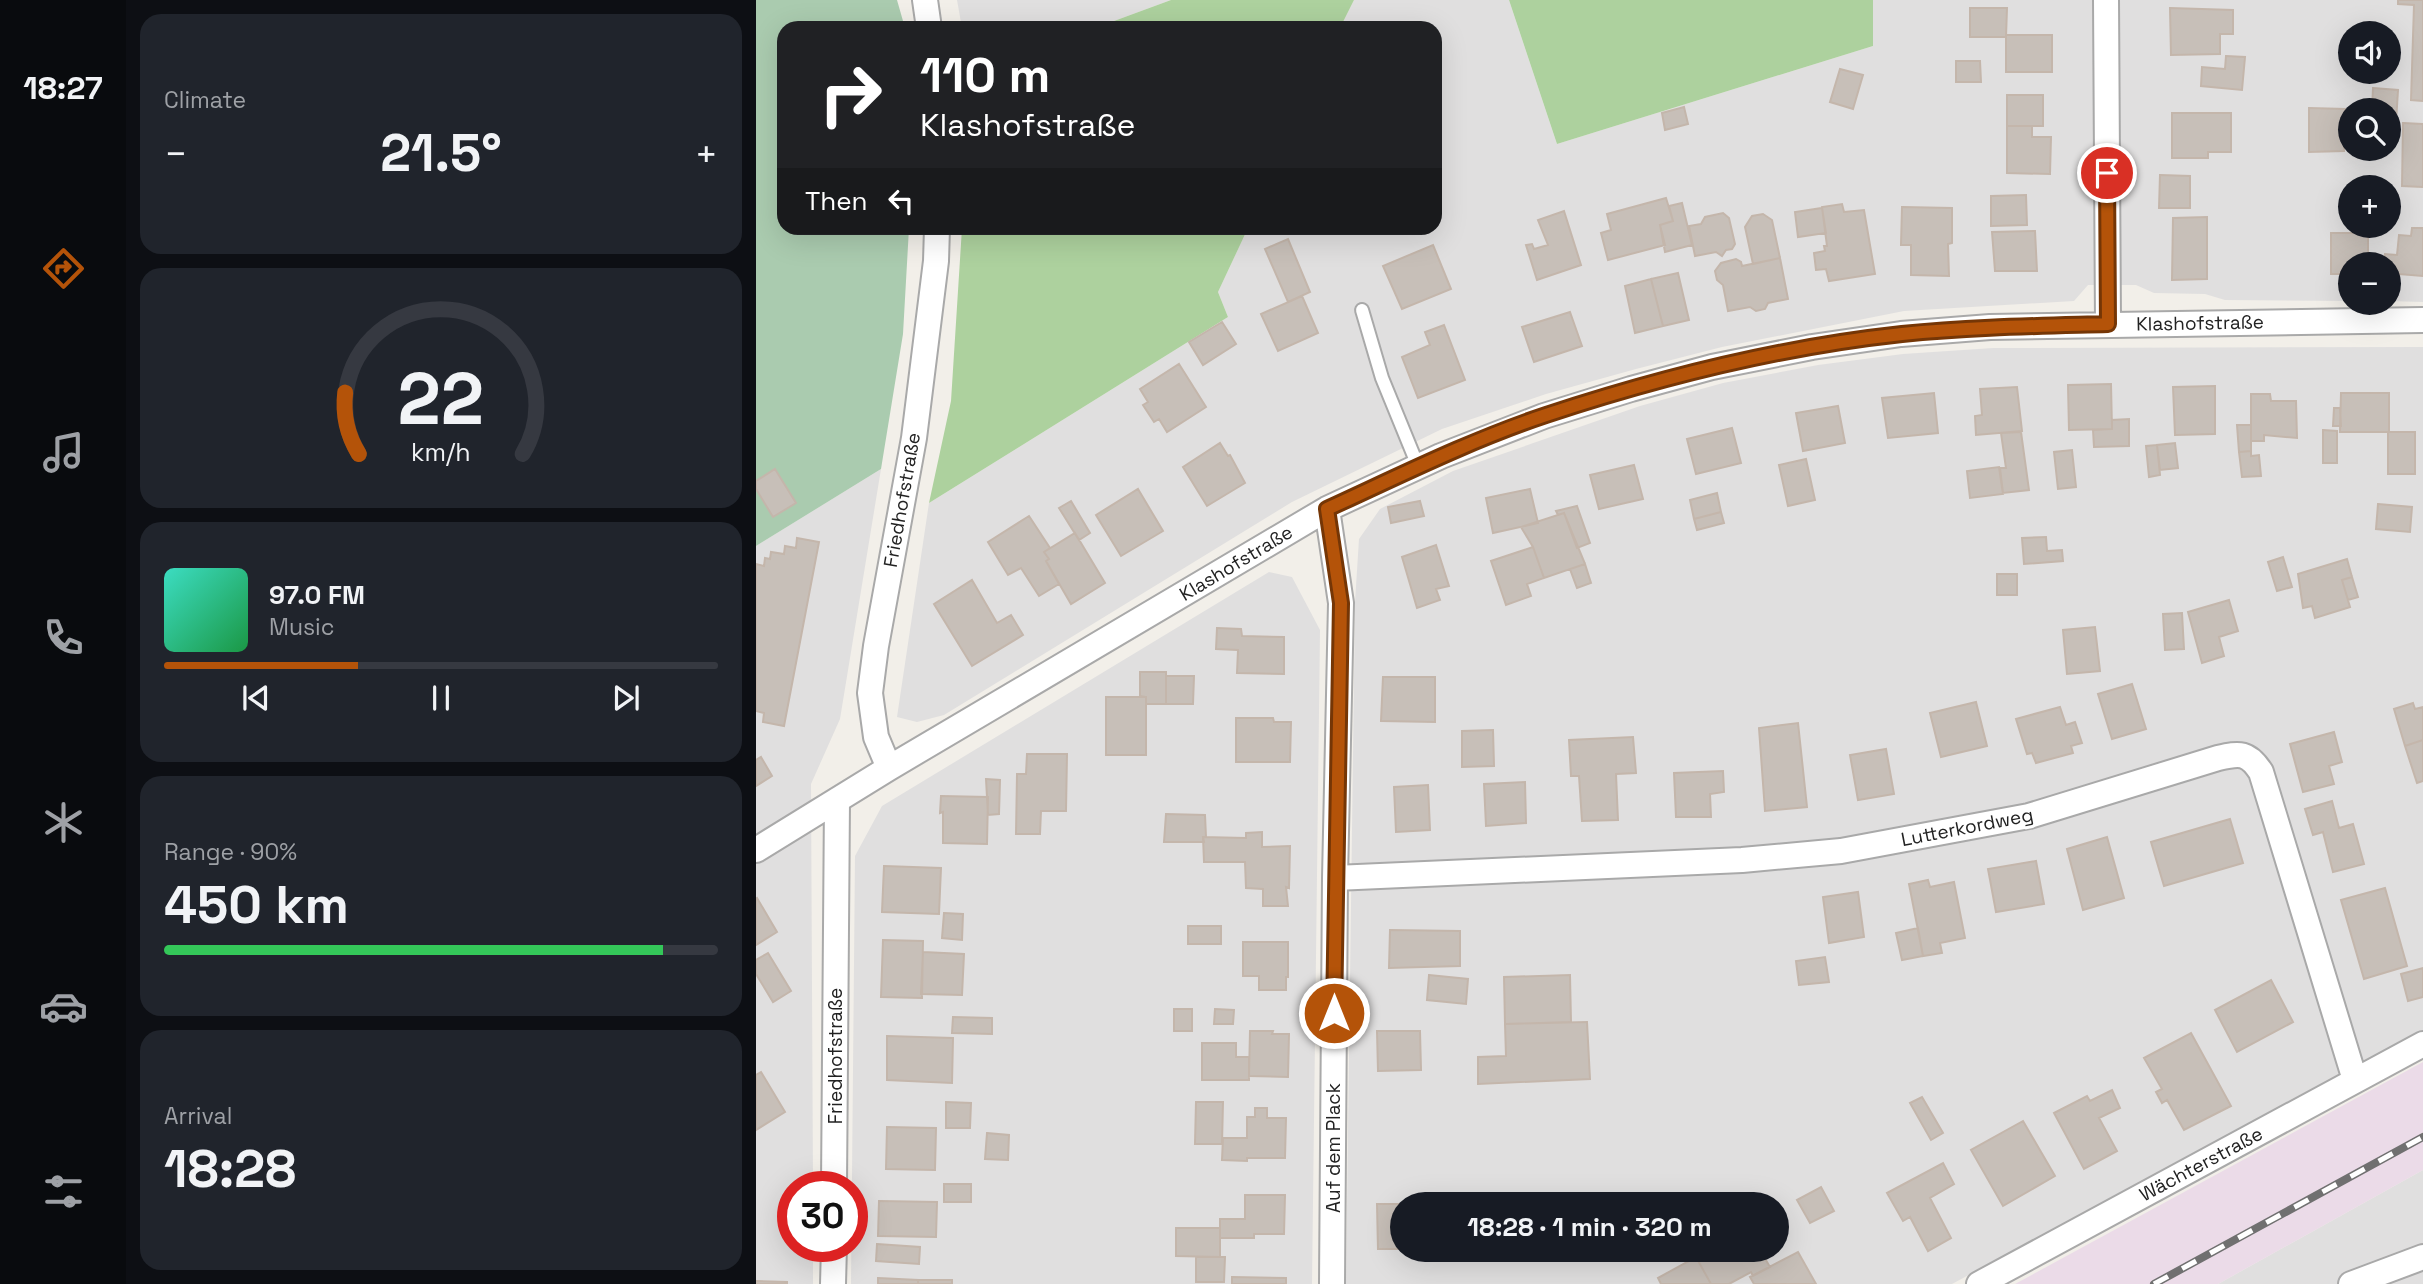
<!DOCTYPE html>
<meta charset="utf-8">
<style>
:root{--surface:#171b24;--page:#20242c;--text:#f1f3f6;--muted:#9ea1a6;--line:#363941;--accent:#b45309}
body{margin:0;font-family:"Space Grotesk",sans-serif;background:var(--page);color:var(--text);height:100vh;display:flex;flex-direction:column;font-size:26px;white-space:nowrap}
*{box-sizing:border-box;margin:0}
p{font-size:23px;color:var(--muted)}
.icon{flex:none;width:38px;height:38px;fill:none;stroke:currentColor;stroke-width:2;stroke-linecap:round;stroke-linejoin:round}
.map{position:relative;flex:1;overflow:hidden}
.drawer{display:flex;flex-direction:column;gap:14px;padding:14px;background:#0d0f14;width:630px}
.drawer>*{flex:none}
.banner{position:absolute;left:21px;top:21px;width:665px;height:214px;border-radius:21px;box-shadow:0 7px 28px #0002;background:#202124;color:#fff;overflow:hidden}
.controls{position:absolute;left:1582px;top:21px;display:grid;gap:14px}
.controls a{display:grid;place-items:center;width:63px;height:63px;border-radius:50%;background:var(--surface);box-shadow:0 7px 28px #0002;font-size:35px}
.speed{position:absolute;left:21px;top:1171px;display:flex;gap:14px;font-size:35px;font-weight:700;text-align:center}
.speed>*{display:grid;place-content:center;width:91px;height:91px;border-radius:50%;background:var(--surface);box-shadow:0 7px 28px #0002;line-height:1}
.speed .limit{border:10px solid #d22;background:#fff;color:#111}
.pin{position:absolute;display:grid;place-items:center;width:60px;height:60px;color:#fff;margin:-30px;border:4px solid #fff;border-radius:50%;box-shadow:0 2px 7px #0007}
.me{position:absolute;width:77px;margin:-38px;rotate:0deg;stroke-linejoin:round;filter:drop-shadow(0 0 5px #0008)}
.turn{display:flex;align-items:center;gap:24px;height:147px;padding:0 28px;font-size:32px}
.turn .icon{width:91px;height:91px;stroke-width:2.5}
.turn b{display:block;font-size:49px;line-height:60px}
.then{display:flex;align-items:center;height:66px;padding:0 28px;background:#0003;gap:14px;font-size:26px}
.big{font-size:52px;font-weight:700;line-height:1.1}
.drawer .widget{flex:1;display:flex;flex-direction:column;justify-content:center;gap:10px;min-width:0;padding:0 24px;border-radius:21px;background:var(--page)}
.drawer .dial{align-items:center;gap:0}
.dial svg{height:182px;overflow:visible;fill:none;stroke:var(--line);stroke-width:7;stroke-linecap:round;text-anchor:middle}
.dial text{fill:var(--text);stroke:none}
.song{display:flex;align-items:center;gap:21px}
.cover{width:84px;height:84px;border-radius:10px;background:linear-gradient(135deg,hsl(170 70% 55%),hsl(140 70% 35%))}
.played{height:7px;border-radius:4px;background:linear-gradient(90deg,var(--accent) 35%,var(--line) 35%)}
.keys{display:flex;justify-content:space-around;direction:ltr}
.heat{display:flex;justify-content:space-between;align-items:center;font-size:38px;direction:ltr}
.charge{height:10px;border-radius:5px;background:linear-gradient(90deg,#34c759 90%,var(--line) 0)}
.trip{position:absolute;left:634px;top:1192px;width:399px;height:70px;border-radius:35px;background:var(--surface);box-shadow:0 7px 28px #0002;font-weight:700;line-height:70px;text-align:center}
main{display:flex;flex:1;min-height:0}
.dock{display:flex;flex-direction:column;width:126px;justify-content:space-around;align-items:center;background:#090b0e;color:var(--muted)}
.dock .icon{width:49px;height:49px}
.dock .current{color:var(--accent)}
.dock b{font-size:32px;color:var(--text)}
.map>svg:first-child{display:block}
</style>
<main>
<nav class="dock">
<b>18:27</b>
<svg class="icon current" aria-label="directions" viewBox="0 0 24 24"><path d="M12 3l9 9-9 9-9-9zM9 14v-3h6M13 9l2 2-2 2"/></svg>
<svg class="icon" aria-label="music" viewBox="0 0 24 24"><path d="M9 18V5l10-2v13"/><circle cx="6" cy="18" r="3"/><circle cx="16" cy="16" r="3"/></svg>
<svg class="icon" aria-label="phone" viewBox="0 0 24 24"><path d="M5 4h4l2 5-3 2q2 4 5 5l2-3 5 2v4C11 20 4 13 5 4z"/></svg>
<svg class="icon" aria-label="climate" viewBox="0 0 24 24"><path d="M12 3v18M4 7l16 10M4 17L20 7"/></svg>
<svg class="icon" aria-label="car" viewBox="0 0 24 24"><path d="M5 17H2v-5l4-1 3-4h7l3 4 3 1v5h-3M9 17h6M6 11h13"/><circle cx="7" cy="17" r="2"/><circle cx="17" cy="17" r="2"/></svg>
<svg class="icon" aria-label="filters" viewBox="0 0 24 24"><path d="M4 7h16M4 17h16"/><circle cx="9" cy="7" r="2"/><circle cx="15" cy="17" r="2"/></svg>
</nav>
<section class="drawer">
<div class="widget"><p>Climate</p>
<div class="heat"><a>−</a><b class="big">21.5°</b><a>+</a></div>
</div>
<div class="widget dial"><svg viewBox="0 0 100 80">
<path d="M14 69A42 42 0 1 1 86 69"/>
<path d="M14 69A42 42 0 0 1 8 42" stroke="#b45309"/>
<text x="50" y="56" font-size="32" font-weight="700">22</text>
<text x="50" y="72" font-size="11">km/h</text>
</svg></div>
<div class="widget">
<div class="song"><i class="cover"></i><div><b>97.0 FM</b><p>Music</p></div></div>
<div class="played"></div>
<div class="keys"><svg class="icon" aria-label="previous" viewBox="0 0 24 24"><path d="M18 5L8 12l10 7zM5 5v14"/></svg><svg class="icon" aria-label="pause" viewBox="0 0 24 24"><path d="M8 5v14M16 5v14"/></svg><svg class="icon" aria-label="next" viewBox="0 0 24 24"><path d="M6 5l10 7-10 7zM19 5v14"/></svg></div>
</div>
<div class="widget"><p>Range · 90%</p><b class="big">450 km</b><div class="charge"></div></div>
<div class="widget"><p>Arrival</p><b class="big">18:28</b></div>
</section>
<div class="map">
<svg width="1667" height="1284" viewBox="0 0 1667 1284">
<rect width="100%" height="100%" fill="#f2efe9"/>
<path fill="#e0dfdf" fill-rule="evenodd" d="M201,0H415L339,28H206Z
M598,0H753L801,144L1117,46V0H1667V302L1633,301V264H1594V301L1469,300L1449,294L1398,293L1380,285H1332L1318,301L1148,311L966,347L880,369L790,394L686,429L536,502L188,715L161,722L141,717L173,503L472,317L462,292L492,228H679V28H584ZM1594,33H1633V72H1594ZM1594,110H1633V149H1594ZM1594,187H1633V226H1594Z
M1667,347V1030L1196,1284H590L599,602L603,539L624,509L697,471L884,406L967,383L1062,365L1147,354L1237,348ZM646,1204H1020V1250H646Z
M125,469L84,719L55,784L57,1186H37V1246H57V1284H0V546Z
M513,572L536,577L564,630L556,1284H95L99,856L126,806Z
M1667,1170V1284H1462Z"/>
<path fill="#ebdbe8" d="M1667,1062V1170L1462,1284H1259Z"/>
<path fill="#add19e" d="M415,0H598L584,28H339Z
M753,0H1117V46L801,144Z
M206,228H492L462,292L472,317L173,503L195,401Z"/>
<path fill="#aacbaf" d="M0,0H141L149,28H28V228H153L147,334L125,469L0,546Z"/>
<path fill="#c7bfb8" stroke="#c4b6ab" stroke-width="2" d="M1642,0H1667V101L1655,100L1658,5L1642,4Z
M1214,8H1251L1250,37H1214Z
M1414,8L1477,10V34H1464V54L1415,55Z
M1250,35H1296V72H1250Z
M1470,56L1489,57L1486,90L1445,86L1446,67L1469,69Z
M1200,61H1224L1225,82H1200Z
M1084,69L1107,75L1097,109L1074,102Z
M1617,88L1642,90L1639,138L1633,137V110H1616Z
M1251,95H1287V126H1251Z
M928,107L932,124L909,130L906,113Z
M1553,108L1589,109L1588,151L1553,152Z
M1416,113H1475V152H1452V158H1416Z
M1647,123L1667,124V187L1646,186Z
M1251,126H1276V137H1295L1294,174L1251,173Z
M1404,175L1434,176V208H1403Z
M1270,195L1271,225L1235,226V196Z
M910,198L917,221L904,225L909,245L852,260L845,233L855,230L851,214Z
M926,203L936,245L909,252L904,225L917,221L913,206Z
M1086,204L1088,212L1108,210L1119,274L1073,281L1070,269L1060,270L1058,253L1069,251L1068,246H1071L1066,207Z
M1146,207L1196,208V243L1192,244L1193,276L1155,275V245H1145Z
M1066,208L1070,233L1042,237L1039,212Z
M808,211L825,265L781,280L770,245L776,244L778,249L792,245L782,220Z
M967,213L973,218L979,244L976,249L970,250L966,256L960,252L939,256L933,226L945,224L949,217Z
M1007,214L1016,220L1024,258L997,264L989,227L996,216Z
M1451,217V279L1416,280L1417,218Z
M1656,228H1667V276L1643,274L1642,283H1633V264H1628L1629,254L1641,255L1643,235L1655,236Z
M1279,231L1281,271H1239L1236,232Z
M1575,233H1612V264H1594V274H1575Z
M532,239L554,292L532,302L509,249Z
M677,245L695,289L646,309L627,266Z
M1024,258L1032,299L1012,303L1009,309L1000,311L994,307L972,311L967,285L961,280L959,271L965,263L980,259L985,262L986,266Z
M922,273L933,320L907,326L895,279Z
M895,279L907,326L879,333L869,286Z
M546,296L562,333L522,351L505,314Z
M814,312L826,346L778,362L766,327Z
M466,322L480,344L447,365L433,342Z
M688,325L709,380L662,398L646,357L674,345L669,332Z
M423,364L450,407L411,432L403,419L398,422L387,405L392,402L384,389Z
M1355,384L1356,429L1313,430L1312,385Z
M1459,386V434L1419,435L1417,387Z
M1261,387L1266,431L1220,435L1219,416L1226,415L1224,389Z
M1178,393L1182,433L1132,438L1126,398Z
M1585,393H1633V432H1584Z
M1495,394H1514L1515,401H1540L1541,438L1508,435V441H1495Z
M1082,406L1089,443L1047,451L1040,413Z
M1578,408H1584L1585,426H1577Z
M1373,419V446L1338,447L1337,430L1356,429V420Z
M1481,425H1495V451L1483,452Z
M976,428L985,463L940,474L931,439Z
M1567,430L1581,431V463H1567Z
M1265,432L1273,490L1247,493L1244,468H1250L1245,433Z
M1632,432H1659V474H1632Z
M464,443L472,456L474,455L489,483L451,506L427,467Z
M1419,443L1422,468L1404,470L1401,445Z
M1401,445L1404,475L1393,477L1390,446Z
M1316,450L1320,487L1302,489L1298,452Z
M1495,451V456L1503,455L1505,476L1486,477L1483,452Z
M1050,459L1059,500L1032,506L1023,465Z
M878,465L887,499L843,509L834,475Z
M1243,467L1247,494L1214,498L1211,471Z
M19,469L40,503L17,517L0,489V481Z
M382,489L407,531L365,556L340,515Z
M774,489L782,523L737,533L730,498Z
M961,493L965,512L938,519L934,500Z
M315,501L334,533L323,540L303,508Z
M664,501L668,516L635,523L632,507Z
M1622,504L1656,507L1654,532L1620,529Z
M821,506L834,543L821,548L808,513L802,515L800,511Z
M965,512L968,523L941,530L938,519Z
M808,513L829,564L788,578L777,547L765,527Z
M273,516L294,548L288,552L293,559L290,561L303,584L283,596L265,568L252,575L232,542Z
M319,533L349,583L315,604L290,561L293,559L288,552Z
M1290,537L1291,551L1306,550L1307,561L1268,564L1266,538Z
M41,538L63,542L28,726L7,722L8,713L0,711V564L8,566L9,558L14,559L15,552L28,554L29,546L40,548Z
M680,545L693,586L680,589L684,600L661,608L646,557Z
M777,547L788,578L771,584L775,596L750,605L735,561Z
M1527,557L1536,587L1521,591L1512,562Z
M1591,559L1596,577L1586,580L1594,607L1559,618L1556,606L1547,608L1542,574Z
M829,564L835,583L821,588L814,569Z
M1241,574H1261V595H1241Z
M1596,577L1602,597L1592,600L1586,580Z
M216,580L241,623L255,615L267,635L216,666L178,604Z
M1473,600L1482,631L1463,637L1468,656L1446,663L1432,612Z
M1426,613L1428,649L1409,650L1407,614Z
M1339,627L1344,671L1311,674L1307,630Z
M461,628L485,629L486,636L528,637V674L481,673L482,650L460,649Z
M384,672H410V704H390V697L384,696Z
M410,676H438L437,704H410Z
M627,677H679V722L625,721Z
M1376,684L1390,729L1356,739L1342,694Z
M350,697H390V755H350Z
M1220,702L1231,746L1185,757L1174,713Z
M1657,703L1659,709L1667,707V740L1649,746L1638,709Z
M1304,707L1310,725L1319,722L1326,743L1315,746L1317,753L1280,763L1276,753L1271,754L1260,719Z
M480,718H517L518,722H535L534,762H480Z
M1042,723L1051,807L1009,811L1003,728Z
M737,730L738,766L706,767V731Z
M1578,732L1586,762L1573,766L1578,784L1547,792L1534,744Z
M877,737L880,773L860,774L862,820L826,821L823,776H815L813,740Z
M1667,740V781L1661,783L1649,746Z
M1130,749L1138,794L1102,800L1094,755Z
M271,754H311L310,811H285L284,834H260L261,774H270Z
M5,757L16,776L0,786V760Z
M967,771L968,792L954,794L955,817H920L918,773Z
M230,779L244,780L243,814L232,815Z
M769,782L770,823L730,826L728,784Z
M672,785L674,830L640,832L638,787Z
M185,796L232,797L231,844L187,843V812L184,813Z
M1576,801L1583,828L1597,824L1608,864L1577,872L1567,832L1557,835L1549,809Z
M410,814L449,815L450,837H447L448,842H408Z
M1474,819L1487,863L1408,886L1395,842Z
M506,832V847L534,846L533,888L530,887L532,906H507V889L490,888L489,862H448L447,837L490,838V833Z
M1351,837L1368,898L1327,910L1311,849Z
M1280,861L1288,904L1240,912L1232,869Z
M128,866L185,868L183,914L126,912Z
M1172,880L1174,887L1198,882L1209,938L1184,943L1186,953L1167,956L1153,884Z
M1629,888L1651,966L1608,979L1585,900Z
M1102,892L1108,937L1073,943L1067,897Z
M1,898L21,932L0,945V899Z
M188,913L207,914L206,940L186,938Z
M432,926H465V944H432Z
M1162,928L1167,956L1146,960L1140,933Z
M634,930L704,931V966L633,968Z
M127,940L167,941L166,998L125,997Z
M487,942H532V977H530V990H503V976H487Z
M167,952L208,954L206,995L165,994Z
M12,953L35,991L17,1002L0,974V960Z
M1069,957L1073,982L1043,985L1040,961Z
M1667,968V997L1652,1001L1645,974Z
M673,975L712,979L710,1004L671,1000Z
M814,975L815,1022L749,1024L748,977Z
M1515,980L1537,1022L1481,1052L1459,1010Z
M418,1009H436V1031H418Z
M459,1009L478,1010L477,1024H458Z
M197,1017L236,1018V1034L196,1033Z
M831,1022L834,1079L722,1084V1057L750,1056L749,1024Z
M494,1031H517L516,1034H533L532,1077L493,1076Z
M621,1031H664L665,1070L622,1071Z
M1435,1033L1475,1106L1428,1130L1411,1100L1406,1103L1400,1092L1406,1089L1388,1058Z
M131,1036L197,1038L196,1083L131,1080Z
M446,1043H480V1057H493V1080H446Z
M5,1072L29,1112L0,1130V1075Z
M1356,1090L1364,1108L1343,1118L1361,1151L1328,1169L1298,1113L1331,1096L1334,1101Z
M1166,1097L1187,1133L1175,1140L1154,1103Z
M190,1102L215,1103L214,1128H190Z
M440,1102H467L466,1144H439Z
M499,1108H511V1118H530L529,1158H491V1161L466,1160L467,1138H491V1117H499Z
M1267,1121L1299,1176L1247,1206L1215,1150Z
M131,1127L180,1128L179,1170L130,1169Z
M231,1133L253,1135L252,1160L229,1159Z
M1187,1163L1198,1184L1174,1198L1195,1238L1172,1251L1154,1217L1147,1221L1131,1193Z
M188,1184H215V1202H188Z
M1065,1187L1078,1211L1054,1223L1041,1200Z
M489,1195H529L528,1234H498V1238H464V1219H489Z
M123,1201L181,1202L180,1237L122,1236Z
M621,1204H646V1249H622Z
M420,1228H464V1257L420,1256Z
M121,1244L164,1247L163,1264L120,1261Z
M936,1250H968L969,1252L973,1250H1004L1014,1267L997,1276L995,1272L973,1284H955Z
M1042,1252L1060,1284H998L994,1277Z
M440,1257H469L468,1282H440Z
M940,1257L955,1284H905L902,1278Z
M476,1277L530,1278V1284H476Z
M122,1278L162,1280V1284H122Z
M162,1280H196V1284H162Z
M0,1281L31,1282V1284H0Z"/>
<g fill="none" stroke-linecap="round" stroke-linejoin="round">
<g stroke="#a9a9a9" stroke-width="16">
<path id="service" d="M606,310L626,378L662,466"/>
</g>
<g stroke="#a9a9a9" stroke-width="28">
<path id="minor" d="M169,0L173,28
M1350,0L1352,324
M571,509L585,603L579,878L576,1284
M133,768L120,737L114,693L120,646L158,438L180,261L181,228
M0,850L133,768L571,509L685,456L788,416L875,389L956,367L1056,347L1145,334L1234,327L1667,320
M579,878L986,860L1085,851L1273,816L1462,758C1484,753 1492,752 1505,772L1599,1080
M78,1186L81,800
M77,1284L78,1246
M1223,1284L1667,1044
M1595,1284L1667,1257"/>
</g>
<use href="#service" stroke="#fff" stroke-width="12"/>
<use href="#minor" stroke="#fff" stroke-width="24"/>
<g stroke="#707070" stroke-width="8">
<path id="rail" d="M1398,1284L1667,1137"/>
</g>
<use href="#rail" stroke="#fff" stroke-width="5" stroke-dasharray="16" stroke-linecap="butt"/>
</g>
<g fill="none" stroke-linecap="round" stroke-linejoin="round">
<g stroke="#753606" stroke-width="18">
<path id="route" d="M578,1013L585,603L571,509C643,476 715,440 790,415C905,377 1025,347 1146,334C1214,327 1283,326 1352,324L1351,173"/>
</g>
<use href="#route" stroke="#b45309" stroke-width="12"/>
</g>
<g text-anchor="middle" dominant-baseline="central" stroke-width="6" stroke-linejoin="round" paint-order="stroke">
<g font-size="19" fill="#222" stroke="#fff">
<text transform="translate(1444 323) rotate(-1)">Klashofstraße</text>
<text transform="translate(146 500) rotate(-80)">Friedhofstraße</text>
<text transform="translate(480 563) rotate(-31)">Klashofstraße</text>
<text transform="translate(1211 827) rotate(-11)">Lutterkordweg</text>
<text transform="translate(79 1056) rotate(-90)">Friedhofstraße</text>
<text transform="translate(577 1148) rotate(-90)">Auf dem Plack</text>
<text transform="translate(1445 1164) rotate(-28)">Wächterstraße</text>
</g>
</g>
</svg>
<div class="controls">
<a><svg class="icon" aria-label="sound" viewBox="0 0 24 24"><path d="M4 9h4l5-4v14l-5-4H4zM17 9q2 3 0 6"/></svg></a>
<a><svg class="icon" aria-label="search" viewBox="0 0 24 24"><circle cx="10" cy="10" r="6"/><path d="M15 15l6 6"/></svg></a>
<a>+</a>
<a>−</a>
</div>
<div class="speed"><div class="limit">30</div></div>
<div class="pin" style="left:1351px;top:173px;background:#d93025"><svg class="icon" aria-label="arrive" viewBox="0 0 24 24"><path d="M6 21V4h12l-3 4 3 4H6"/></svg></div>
<svg class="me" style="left:578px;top:1013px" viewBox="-20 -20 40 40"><circle r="17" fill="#b45309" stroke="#fff" stroke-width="3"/><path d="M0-11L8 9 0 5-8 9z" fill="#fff"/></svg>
<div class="trip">18:28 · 1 min · 320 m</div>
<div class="banner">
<div class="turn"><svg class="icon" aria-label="right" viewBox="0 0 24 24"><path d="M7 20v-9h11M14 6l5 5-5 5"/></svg><div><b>110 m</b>Klashofstraße</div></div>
<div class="then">Then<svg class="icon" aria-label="left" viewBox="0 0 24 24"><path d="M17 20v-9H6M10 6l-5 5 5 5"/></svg></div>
</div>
</div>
</main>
